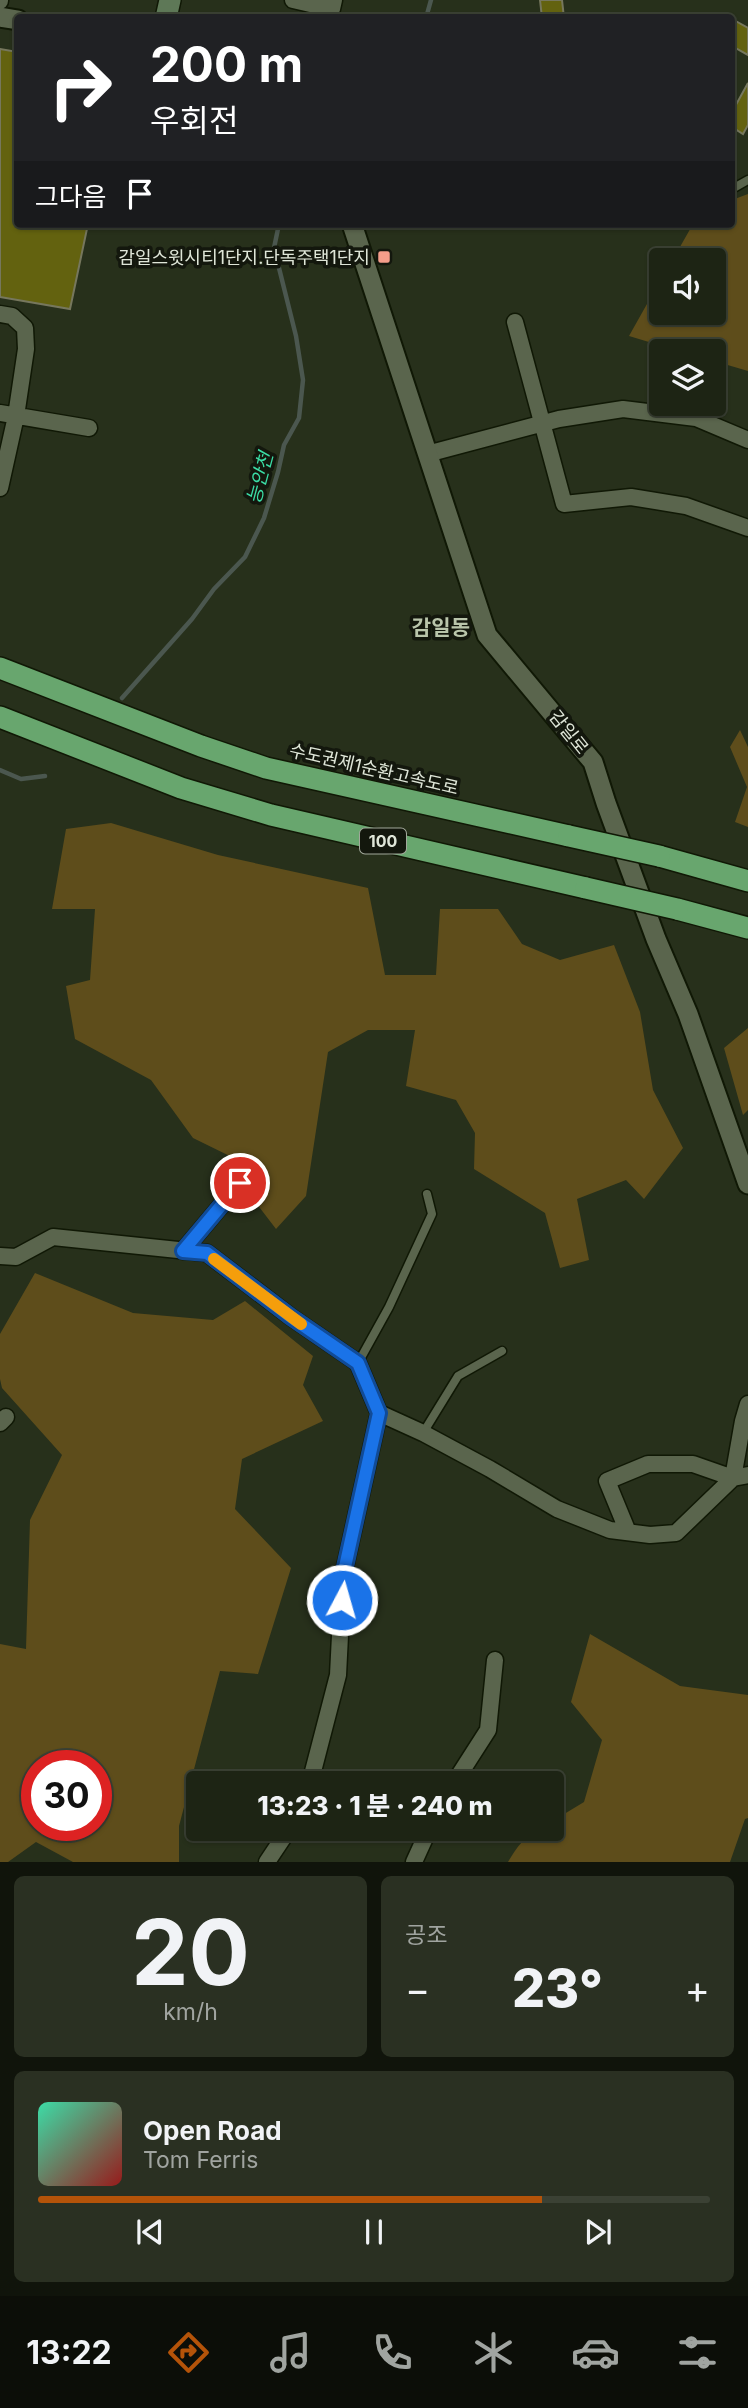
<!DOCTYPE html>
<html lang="ko">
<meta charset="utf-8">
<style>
:root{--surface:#1d2414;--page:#2a3022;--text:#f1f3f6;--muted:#a0a4a0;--line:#3b4134;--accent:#b45309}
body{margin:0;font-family:Inter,"Noto Sans KR",sans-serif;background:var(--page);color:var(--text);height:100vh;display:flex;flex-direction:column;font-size:26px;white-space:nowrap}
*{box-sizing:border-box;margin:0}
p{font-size:23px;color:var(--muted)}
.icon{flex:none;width:38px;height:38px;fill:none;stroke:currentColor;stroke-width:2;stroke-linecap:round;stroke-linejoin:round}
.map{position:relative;height:1862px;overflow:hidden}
.details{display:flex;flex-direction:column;gap:14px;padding:14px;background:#10140b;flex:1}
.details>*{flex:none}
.guide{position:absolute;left:14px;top:14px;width:721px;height:214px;border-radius:7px;box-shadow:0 2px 5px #0004,0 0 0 2px var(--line);background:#202124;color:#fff;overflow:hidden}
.controls{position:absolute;left:649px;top:248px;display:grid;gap:14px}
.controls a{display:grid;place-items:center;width:77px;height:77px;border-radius:7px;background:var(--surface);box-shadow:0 2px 5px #0004,0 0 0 2px var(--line);font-size:35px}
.speed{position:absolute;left:21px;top:1750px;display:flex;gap:14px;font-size:35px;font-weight:700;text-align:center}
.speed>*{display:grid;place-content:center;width:91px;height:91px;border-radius:50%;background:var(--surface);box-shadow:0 2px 5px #0004,0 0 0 2px var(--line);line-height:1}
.speed .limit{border:10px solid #d22;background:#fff;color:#111}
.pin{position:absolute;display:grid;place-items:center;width:60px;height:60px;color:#fff;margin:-30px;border:4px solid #fff;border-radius:50%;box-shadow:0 2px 7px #0007}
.me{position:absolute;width:77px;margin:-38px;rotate:6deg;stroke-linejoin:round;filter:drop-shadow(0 0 5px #0008)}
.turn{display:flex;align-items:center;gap:24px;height:147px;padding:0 21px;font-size:32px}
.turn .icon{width:91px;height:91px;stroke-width:2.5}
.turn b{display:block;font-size:49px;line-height:60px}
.then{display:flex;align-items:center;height:66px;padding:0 21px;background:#0003;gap:14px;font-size:26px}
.big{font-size:52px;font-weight:800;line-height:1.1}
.details .card{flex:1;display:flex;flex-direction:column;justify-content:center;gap:10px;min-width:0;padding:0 24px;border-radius:10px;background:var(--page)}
.details .dial{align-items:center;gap:0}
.dial b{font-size:91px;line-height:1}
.song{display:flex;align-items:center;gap:21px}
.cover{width:84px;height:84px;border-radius:10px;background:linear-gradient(135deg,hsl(160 70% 55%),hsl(0 70% 35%))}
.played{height:7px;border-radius:4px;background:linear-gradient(90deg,var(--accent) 75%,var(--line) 75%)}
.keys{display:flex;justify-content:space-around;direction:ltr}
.heat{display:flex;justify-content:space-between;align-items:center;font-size:38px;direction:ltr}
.details .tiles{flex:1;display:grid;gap:14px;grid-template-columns:1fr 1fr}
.card:last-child{grid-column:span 2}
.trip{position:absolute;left:186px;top:1771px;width:378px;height:70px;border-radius:7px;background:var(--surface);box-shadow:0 2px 5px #0004,0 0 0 2px var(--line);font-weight:800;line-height:70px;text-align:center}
.dock{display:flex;height:112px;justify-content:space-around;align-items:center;background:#0c0e08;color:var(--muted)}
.dock .icon{width:49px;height:49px}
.dock .on{color:var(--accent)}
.dock b{font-size:32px;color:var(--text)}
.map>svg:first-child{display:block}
</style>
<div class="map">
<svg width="748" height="1862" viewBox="0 0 748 1862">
<rect width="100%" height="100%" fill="#27301b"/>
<path fill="#5e4d1b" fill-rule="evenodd" d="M748,194V371L714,361V352H682L629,336L661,279L662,313H714V261H672L693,224H732V200Z
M740,730L748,747V827L735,822L747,787L730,747Z
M111,823L218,855L368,888L385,975H436L440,909H498L522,944L560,960L614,945L640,1012L653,1090L683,1148L644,1199L626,1180L577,1199L589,1260L560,1268L545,1213L474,1169L475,1133L456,1100L406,1086L415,1030H368L328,1052L306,1196L276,1229L250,1195L246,1164L193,1138L151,1080L75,1039L66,986L90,980L95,909H52L66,829Z
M748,1028V1110L743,1115L724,1048Z
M35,1273L133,1313L213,1320L245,1301L313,1356L303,1385L323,1421L242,1459L235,1509L291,1568L258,1674L220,1671L179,1826V1862H73L36,1842L8,1862H0V1644L26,1649L30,1520L62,1455L2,1388L0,1379V1334ZM37,1766H96V1825H37Z
M590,1634L680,1686L748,1695V1818L745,1819L730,1862H508C519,1844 529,1829 551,1829V1822L584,1802L602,1740L571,1702Z"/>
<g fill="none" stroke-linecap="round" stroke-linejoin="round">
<path stroke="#4b574f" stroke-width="4.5" d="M426,18L431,0
M122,698L192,619L214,589L245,557L264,518L278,472L284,445L299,418L303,380L296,336L274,248L279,224
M0,770L21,779L45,776"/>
</g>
<path fill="#63620f" stroke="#76775d" stroke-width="2" d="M540,0H562L564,18H542Z
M732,19L748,28V55L732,46Z
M0,49L18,52V224H88L70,309L0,297Z
M748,83V125L743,134L732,127V112Z"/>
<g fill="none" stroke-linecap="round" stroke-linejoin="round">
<g stroke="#101805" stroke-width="11">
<path id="service" d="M732,189L748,180
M358,1363L389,1307L432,1214L427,1194
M423,1433L458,1376L502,1351"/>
</g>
<g stroke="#101805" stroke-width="19">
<path id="minor" d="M293,0L332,9L334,0
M0,1V0
M0,314L12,316L25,328L26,349L16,416L0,488
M515,322L564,504L631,497L686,506L748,528
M0,413L89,428
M427,454L559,419L623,409L696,418L748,440
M183,1251L240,1183
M0,1256L16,1257L53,1237L207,1253L291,1317L358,1363L379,1413L343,1576L338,1675L310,1783
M379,1413L423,1433L490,1469L557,1509L610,1530L650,1535L676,1533L733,1478L748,1475
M0,1423L6,1417
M628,1532L607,1481L648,1464H693L733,1478L743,1421L748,1404
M454,1783L488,1730L495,1660
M267,1862L289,1829
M414,1862L429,1829"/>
</g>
<g stroke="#101805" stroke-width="23">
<path id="tertiary" d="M0,17L18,20
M352,224L487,635L593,762L606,803L656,939L688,1014L748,1184"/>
</g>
<g stroke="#101805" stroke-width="24">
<path id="secondary" d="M166,18L170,0"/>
</g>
<g stroke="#101805" stroke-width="24">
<path id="motorway" d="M0,668L201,746L266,768L569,836
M0,717L181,788L271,815L586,888
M659,856L748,881
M677,909L748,928"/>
</g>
<use href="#service" stroke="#5a654d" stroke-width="8"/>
<use href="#minor" stroke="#5a654d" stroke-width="16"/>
<use href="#tertiary" stroke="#5a654d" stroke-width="19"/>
<use href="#secondary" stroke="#5e7857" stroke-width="21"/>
<use href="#motorway" stroke="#68a66e" stroke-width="21"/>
<g stroke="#101805" stroke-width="24" stroke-linecap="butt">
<path id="motorway-bridge" d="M569,836L659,856
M586,888L677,909"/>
</g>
<use href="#motorway-bridge" stroke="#68a66e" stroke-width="21"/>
</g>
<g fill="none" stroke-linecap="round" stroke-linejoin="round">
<g stroke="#114b97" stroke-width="18">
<path id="route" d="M240,1183L183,1251L207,1253L291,1317L358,1363L379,1413L343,1576L342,1600"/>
</g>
<use href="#route" stroke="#1a73e8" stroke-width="12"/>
<path stroke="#f59e0b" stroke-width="12" d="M214,1259L301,1324"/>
</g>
<rect fill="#f49e8a" stroke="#13170d" stroke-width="2.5" x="377" y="250" width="14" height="14" rx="3.5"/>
<g text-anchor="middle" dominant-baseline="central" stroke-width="7" stroke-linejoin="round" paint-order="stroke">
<rect fill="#13170d" stroke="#a2a89b" stroke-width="2" x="360" y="828.5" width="46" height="25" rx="5"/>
<g font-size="16" font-weight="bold" fill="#dfe6d8">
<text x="383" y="841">100</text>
</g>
<g font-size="18" fill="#dfe6d8" stroke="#13170d" text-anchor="end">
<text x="370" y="257">감일스윗시티1단지.단독주택1단지</text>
</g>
<g font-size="18" fill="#dfe6d8" stroke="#13170d">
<text transform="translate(569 732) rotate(51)">감일로</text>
<text transform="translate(374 769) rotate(13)">수도권제1순환고속도로</text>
</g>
<g font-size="19" font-style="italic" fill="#3bdda6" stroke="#13170d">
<text transform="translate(260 478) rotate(-75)">능안천</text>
</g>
<g font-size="21" font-weight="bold" fill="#b9c5ab" stroke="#13170d">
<text x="441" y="627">감일동</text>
</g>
</g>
</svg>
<div class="controls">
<a><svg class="icon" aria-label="sound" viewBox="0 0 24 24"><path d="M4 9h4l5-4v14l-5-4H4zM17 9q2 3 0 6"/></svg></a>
<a><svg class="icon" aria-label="layers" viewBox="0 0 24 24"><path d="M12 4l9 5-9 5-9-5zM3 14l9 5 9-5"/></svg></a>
</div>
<div class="speed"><div class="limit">30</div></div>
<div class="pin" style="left:240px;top:1183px;background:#d93025"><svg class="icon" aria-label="arrive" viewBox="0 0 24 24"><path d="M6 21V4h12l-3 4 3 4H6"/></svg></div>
<svg class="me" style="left:342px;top:1600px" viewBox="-20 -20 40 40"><circle r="17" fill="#1a73e8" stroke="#fff" stroke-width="3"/><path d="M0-11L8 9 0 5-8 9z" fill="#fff"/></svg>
<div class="trip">13:23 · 1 분 · 240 m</div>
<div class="guide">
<div class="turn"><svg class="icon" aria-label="right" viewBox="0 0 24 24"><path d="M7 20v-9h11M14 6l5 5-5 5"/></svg><div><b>200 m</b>우회전</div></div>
<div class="then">그다음<svg class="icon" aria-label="arrive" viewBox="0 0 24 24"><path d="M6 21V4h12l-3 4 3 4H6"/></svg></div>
</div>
</div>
<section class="details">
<div class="tiles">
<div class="card dial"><b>20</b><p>km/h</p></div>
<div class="card"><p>공조</p>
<div class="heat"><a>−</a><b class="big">23°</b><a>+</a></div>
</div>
<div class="card">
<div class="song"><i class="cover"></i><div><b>Open Road</b><p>Tom Ferris</p></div></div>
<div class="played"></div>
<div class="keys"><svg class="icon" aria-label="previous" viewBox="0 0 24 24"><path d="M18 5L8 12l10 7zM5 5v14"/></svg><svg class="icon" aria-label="pause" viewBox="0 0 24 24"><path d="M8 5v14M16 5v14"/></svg><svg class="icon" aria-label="next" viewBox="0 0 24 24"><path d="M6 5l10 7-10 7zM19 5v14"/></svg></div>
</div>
</div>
</section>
<nav class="dock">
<b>13:22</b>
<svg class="icon on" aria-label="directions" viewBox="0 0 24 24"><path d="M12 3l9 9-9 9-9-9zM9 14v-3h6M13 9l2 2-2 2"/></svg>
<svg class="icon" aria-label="music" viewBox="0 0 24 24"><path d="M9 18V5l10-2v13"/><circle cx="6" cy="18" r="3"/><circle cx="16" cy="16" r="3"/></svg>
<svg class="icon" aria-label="phone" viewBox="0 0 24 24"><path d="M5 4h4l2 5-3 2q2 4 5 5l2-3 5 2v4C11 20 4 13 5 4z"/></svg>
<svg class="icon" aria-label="climate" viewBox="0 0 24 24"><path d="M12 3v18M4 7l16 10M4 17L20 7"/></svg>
<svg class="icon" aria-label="car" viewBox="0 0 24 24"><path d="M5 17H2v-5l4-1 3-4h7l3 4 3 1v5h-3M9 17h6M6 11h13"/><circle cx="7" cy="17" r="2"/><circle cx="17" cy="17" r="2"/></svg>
<svg class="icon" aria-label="filters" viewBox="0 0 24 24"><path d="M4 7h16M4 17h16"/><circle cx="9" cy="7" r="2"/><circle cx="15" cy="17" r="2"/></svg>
</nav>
